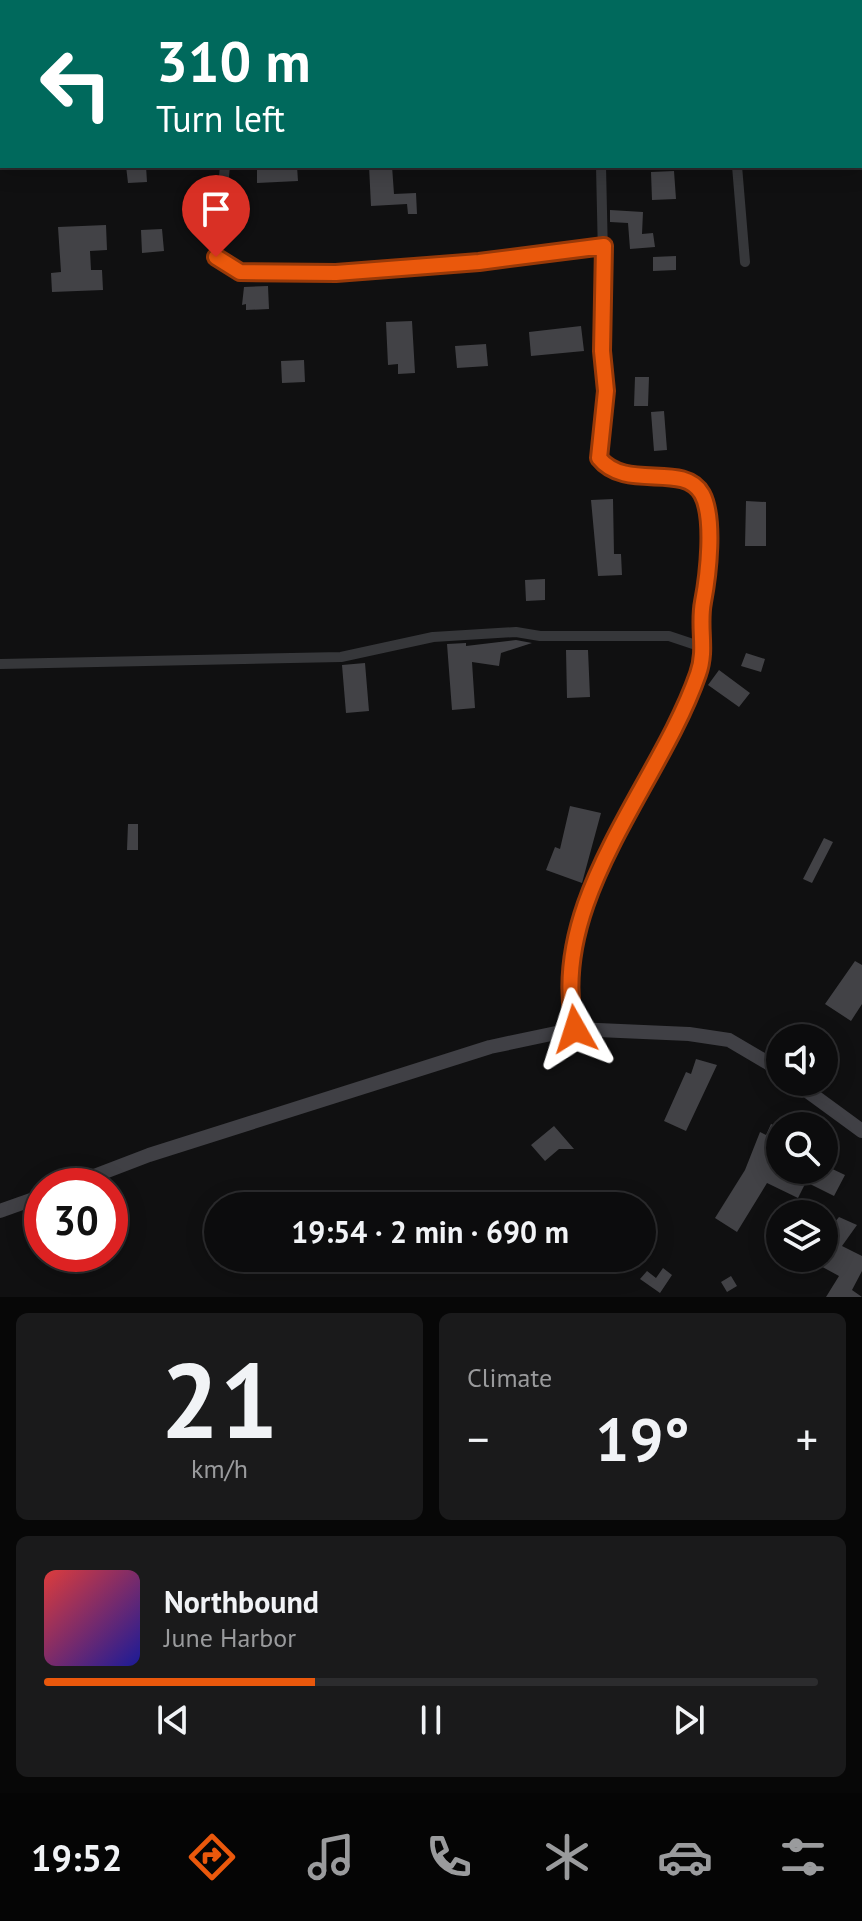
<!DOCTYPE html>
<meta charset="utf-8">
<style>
:root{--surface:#0c0c0d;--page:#1a1a1b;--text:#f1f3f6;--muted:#9a9b9d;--line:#2c2c2e;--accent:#ea580c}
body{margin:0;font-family:"PT Sans",sans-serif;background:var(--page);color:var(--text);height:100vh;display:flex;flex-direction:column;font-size:30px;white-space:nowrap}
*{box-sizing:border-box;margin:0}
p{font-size:26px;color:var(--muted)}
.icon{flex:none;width:44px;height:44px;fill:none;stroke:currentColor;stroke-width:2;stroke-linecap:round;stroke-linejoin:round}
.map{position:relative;height:1297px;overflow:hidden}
.panel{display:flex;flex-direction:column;gap:16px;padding:16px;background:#070707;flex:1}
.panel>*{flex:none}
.banner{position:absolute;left:0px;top:0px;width:862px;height:168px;box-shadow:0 4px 20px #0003,0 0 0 2px var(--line);background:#00695c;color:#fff;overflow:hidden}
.tools{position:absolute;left:766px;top:1024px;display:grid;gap:16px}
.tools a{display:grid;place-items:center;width:72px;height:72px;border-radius:50%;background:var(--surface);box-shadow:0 4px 20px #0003,0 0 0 2px var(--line);font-size:40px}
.speed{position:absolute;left:24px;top:1168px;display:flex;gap:16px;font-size:40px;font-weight:700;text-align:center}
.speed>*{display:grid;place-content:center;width:104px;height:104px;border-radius:50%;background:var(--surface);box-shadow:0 4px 20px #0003,0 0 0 2px var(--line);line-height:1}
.speed .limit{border:12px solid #d22;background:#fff;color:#111}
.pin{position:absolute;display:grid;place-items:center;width:68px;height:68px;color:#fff;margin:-82px -34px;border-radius:50% 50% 50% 0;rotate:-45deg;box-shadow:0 0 8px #0007}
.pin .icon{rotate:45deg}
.me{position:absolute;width:88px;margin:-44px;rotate:354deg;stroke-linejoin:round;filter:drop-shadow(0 0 6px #0008)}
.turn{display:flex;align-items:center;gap:28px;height:168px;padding:0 24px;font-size:36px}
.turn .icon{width:104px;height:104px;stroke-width:2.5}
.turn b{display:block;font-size:56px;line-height:68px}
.big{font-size:60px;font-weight:600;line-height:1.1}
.panel .tile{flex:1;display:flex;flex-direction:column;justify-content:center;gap:12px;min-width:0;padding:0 28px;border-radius:12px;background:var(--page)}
.panel .dial{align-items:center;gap:0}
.dial b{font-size:104px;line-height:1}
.song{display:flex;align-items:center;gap:24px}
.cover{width:96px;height:96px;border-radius:12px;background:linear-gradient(135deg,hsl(0 70% 55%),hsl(240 70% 35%))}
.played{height:8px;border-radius:4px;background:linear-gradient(90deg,var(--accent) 35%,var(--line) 35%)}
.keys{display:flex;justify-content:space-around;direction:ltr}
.heat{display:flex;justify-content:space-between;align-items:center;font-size:44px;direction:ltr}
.panel .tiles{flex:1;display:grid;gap:16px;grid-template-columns:1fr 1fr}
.tile:last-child{grid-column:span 2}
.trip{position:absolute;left:204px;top:1192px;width:452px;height:80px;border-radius:40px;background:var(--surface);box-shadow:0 4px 20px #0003,0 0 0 2px var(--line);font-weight:600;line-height:80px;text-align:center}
.tab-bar{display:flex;height:128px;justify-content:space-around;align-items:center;background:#050505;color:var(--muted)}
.tab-bar .icon{width:56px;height:56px}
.tab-bar .current{color:var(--accent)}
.tab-bar b{font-size:36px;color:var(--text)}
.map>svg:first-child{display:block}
</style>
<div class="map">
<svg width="862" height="1297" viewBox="0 0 862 1297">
<rect width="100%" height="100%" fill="#101011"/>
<path fill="#424246" d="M126,166H146L147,182L128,183Z
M257,166H297L298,181L257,183Z
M369,166H392L394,194L416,193L417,214H408L407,204L371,206Z
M674,171L676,199L652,200L651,172Z
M610,210L643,212L642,234L653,233L655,247L630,249L628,223L610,222Z
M106,225L107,250L90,251L91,270H102L103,290L52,292L51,273L61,272L58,227Z
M162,229L164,251L142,253L141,230Z
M676,256V270L653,271V257Z
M268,286L269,309L246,310V304L242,305L244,287Z
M412,321L415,373L398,374V364L388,365L386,322Z
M581,326L584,351L531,356L529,332Z
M486,344L488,366L457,368L455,346Z
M304,360L305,382L282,383L281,361Z
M635,377H649L648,406H634Z
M664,411L667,450L654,451L651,412Z
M613,499L614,554H621L622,575L598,576L591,500Z
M746,501L766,502V546H745Z
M545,579V600L526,601L525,580Z
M516,640L532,643L501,653L499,666L472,662L475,708L452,710L447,644L466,643V646Z
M566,650H588L590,697L567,698Z
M746,653L765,659L761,672L741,666Z
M365,663L369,711L346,713L342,665Z
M719,670L750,693L739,707L708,685Z
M570,806L601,813L582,883L546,870L555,847L560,849Z
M128,824H138V850H127Z
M824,838L833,842L812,883L803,879Z
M855,961L862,965V1004L851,1021L825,1004Z
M696,1059L717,1065L686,1131L664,1121L686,1072L691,1074Z
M771,1124L780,1128V1155L774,1170H824V1165L845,1175L834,1196L806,1182L798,1198L767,1183L737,1232L715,1218L745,1170L760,1132L766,1135Z
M554,1126L574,1149H559L545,1161L531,1145Z
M839,1217L857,1225L842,1246L862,1256V1271L852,1290L862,1297H826L839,1276L806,1258H824V1246L833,1230L830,1228Z
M663,1268L672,1275L660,1293L640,1279L647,1271L656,1278Z
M731,1276L737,1286L727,1292L721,1282Z"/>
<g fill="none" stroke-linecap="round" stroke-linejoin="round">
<path stroke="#36373a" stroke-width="10" d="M420,0V2
M0,111L2,110
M225,166L216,257L240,272L336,273L479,262L604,246
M737,166L745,262
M0,664L341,657L433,637L516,632L540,636H669L705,648
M575,1029C546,902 659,786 698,674C707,649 698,627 703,602C708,576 715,518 702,494C684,460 626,492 599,458L606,391L601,166"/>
<path stroke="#404045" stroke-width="14" d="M795,1082L862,1131
M68,1186L149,1155L490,1047L575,1029L689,1034L729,1040L780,1070
M0,1211L42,1196"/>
</g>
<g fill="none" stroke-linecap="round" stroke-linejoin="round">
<g stroke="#983908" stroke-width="20">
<path id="route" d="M216,257L240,272L336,273L479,262L604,246L602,351L606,391L599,458C626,492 684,461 702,494C715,518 708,576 703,602C698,628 707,649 698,674C659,786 546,902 575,1029"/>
</g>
<use href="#route" stroke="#ea580c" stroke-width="14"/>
</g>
</svg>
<div class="tools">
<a><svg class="icon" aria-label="sound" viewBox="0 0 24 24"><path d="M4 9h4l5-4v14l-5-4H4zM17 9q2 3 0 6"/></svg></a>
<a><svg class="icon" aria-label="search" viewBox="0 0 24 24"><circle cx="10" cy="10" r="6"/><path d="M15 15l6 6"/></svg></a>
<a><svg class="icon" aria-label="layers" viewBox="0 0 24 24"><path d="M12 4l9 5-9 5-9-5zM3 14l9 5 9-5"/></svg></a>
</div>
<div class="speed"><div class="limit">30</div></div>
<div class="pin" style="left:216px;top:257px;background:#d93025"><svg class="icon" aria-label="arrive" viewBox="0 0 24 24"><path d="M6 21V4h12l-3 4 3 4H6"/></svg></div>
<svg class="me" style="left:575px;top:1029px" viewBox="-20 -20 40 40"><path d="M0-17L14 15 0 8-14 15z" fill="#ea580c" stroke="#fff" stroke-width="4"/></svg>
<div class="trip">19:54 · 2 min · 690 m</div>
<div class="banner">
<div class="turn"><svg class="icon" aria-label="left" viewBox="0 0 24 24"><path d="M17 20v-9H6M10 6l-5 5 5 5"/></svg><div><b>310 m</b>Turn left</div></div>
</div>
</div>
<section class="panel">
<div class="tiles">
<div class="tile dial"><b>21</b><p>km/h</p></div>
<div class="tile"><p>Climate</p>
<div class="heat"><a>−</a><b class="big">19°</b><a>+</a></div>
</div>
<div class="tile">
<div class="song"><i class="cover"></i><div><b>Northbound</b><p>June Harbor</p></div></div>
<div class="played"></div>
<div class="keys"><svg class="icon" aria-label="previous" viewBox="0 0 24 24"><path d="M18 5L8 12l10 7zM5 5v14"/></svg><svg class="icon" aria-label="pause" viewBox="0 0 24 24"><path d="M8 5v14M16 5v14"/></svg><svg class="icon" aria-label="next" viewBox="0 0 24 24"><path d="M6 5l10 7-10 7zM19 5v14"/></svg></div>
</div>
</div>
</section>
<nav class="tab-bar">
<b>19:52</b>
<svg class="icon current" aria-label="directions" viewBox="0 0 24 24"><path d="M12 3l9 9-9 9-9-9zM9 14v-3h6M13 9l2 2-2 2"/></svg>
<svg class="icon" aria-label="music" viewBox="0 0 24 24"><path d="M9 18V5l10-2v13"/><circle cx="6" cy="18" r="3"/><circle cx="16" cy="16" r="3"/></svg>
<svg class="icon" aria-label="phone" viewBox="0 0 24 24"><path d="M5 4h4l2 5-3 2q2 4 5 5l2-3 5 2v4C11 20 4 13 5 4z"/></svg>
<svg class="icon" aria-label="climate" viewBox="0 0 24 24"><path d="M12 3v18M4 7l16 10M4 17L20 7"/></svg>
<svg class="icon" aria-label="car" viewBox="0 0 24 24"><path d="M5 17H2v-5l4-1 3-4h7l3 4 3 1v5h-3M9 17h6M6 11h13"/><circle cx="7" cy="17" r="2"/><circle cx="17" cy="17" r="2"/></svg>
<svg class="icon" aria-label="filters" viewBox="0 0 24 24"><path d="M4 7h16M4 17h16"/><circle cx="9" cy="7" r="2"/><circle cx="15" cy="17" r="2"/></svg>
</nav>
